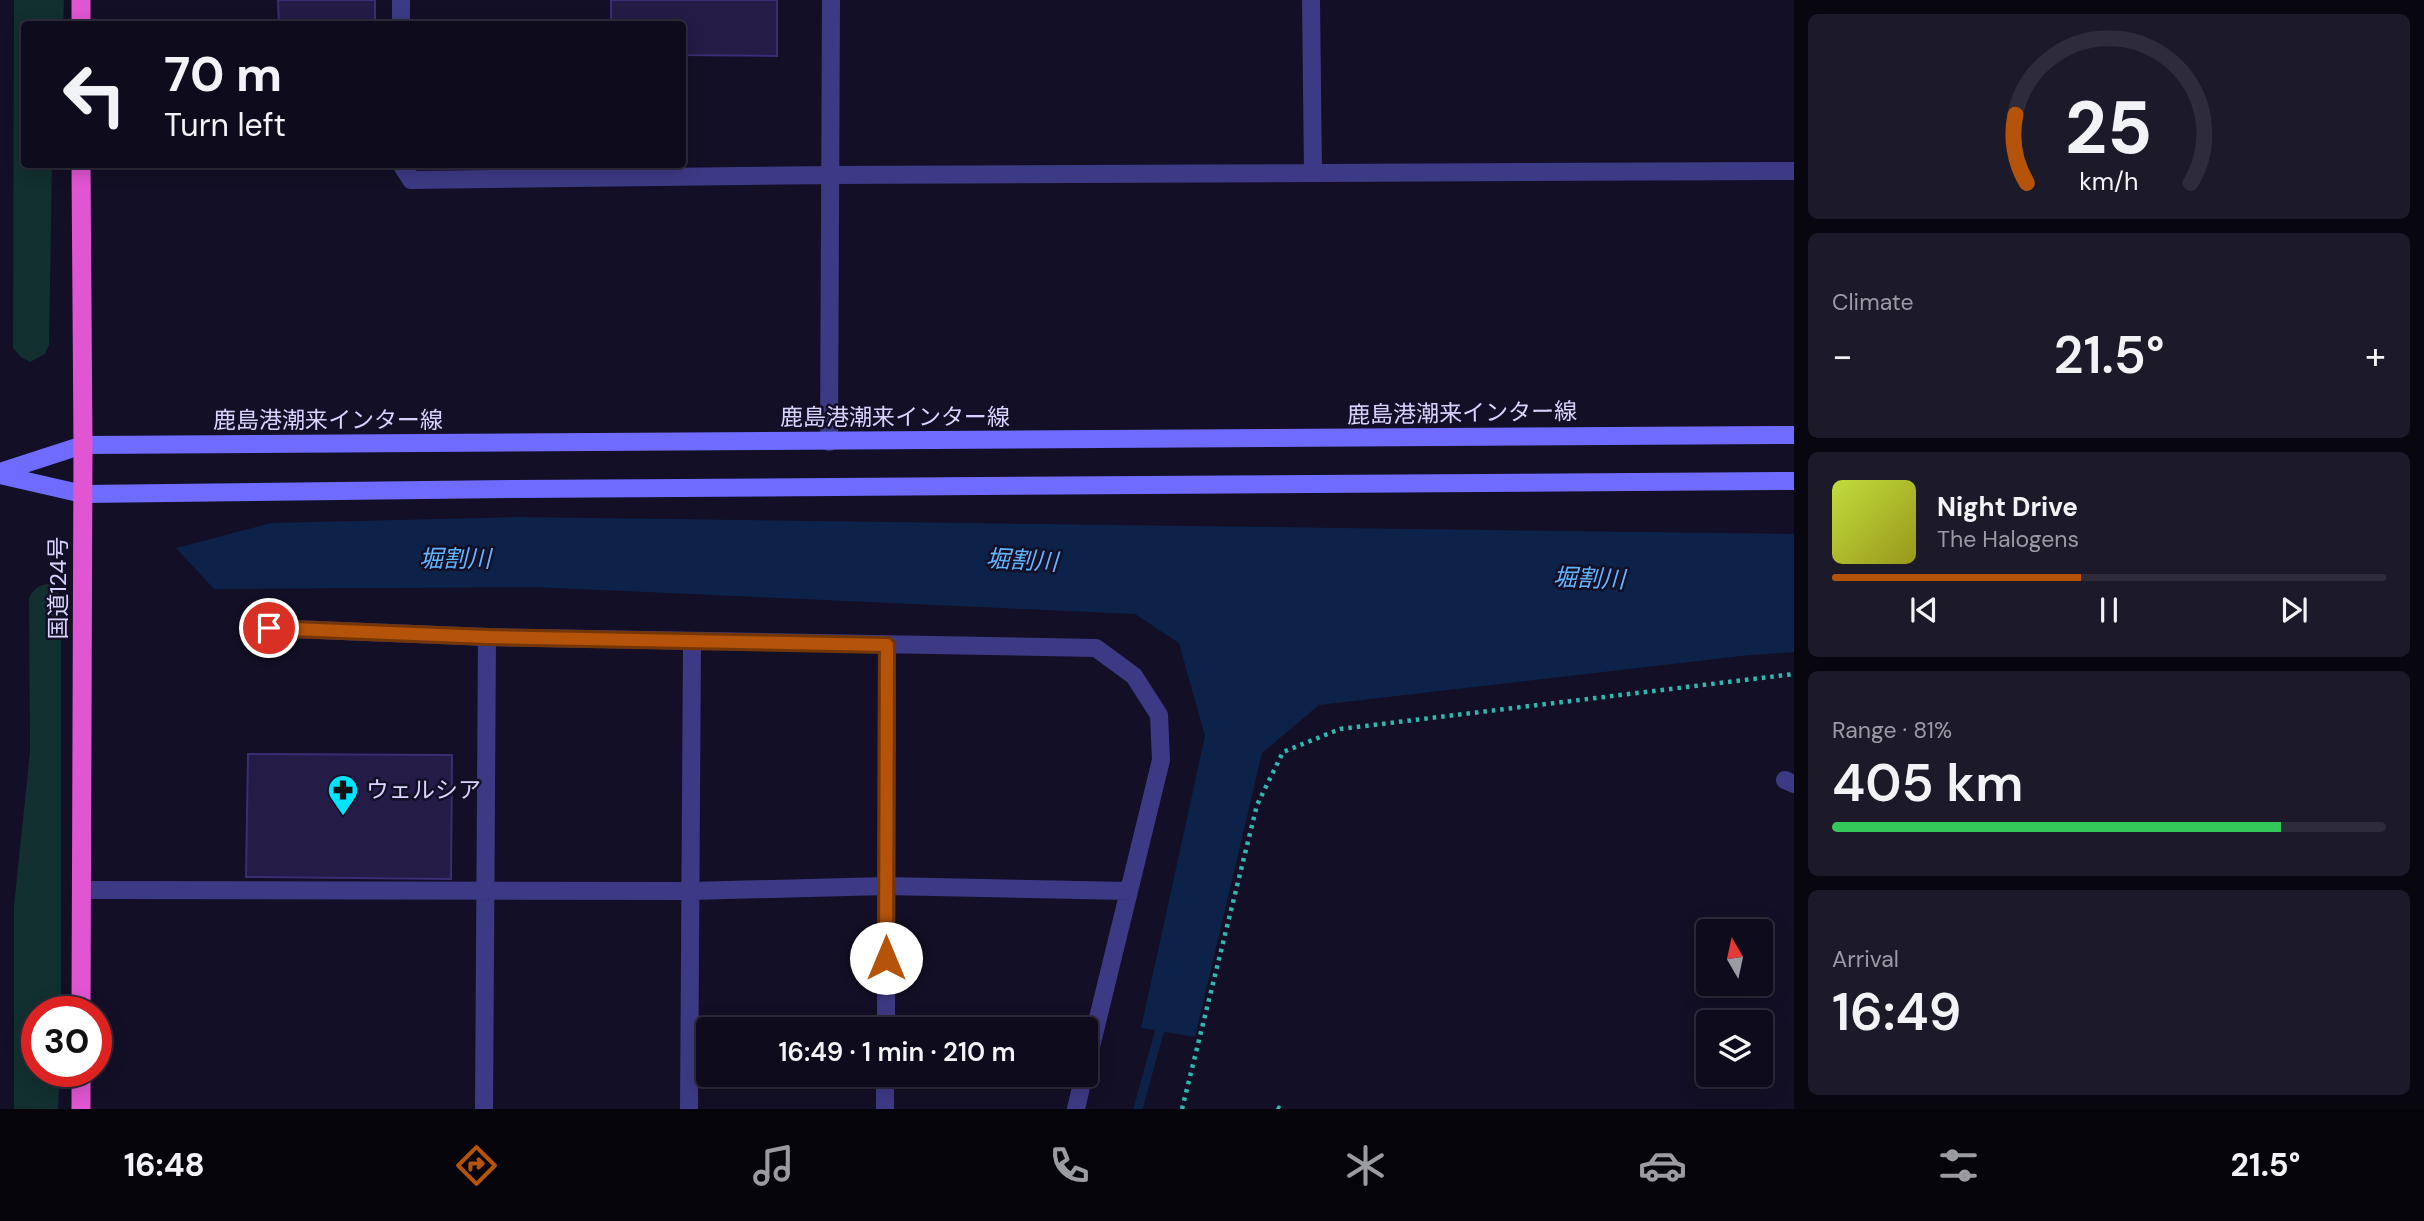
<!DOCTYPE html>
<meta charset="utf-8">
<style>
:root{--surface:#0e0b1c;--page:#1c1929;--text:#f1f3f6;--muted:#9b9ba3;--line:#2e2b3b;--accent:#b45309}
body{margin:0;font-family:"DM Sans","Noto Sans JP",sans-serif;background:var(--page);color:var(--text);height:100vh;display:flex;flex-direction:column;font-size:26px;white-space:nowrap}
*{box-sizing:border-box;margin:0}
p{font-size:23px;color:var(--muted)}
.icon{flex:none;width:38px;height:38px;fill:none;stroke:currentColor;stroke-width:2;stroke-linecap:round;stroke-linejoin:round}
.map{position:relative;flex:1;overflow:hidden}
.details{display:flex;flex-direction:column;gap:14px;padding:14px;background:#08060f;width:630px}
.details>*{flex:none}
.guide{position:absolute;left:21px;top:21px;width:665px;height:147px;border-radius:7px;box-shadow:0 4px 18px #0003,0 0 0 2px var(--line);background:#0e0b1c;color:var(--text);overflow:hidden}
.needle{width:46px;rotate:351deg}
.buttons{position:absolute;left:1696px;top:919px;display:grid;gap:14px}
.buttons a{display:grid;place-items:center;width:77px;height:77px;border-radius:7px;background:var(--surface);box-shadow:0 4px 18px #0003,0 0 0 2px var(--line);font-size:35px}
.speed{position:absolute;left:21px;top:996px;display:flex;gap:14px;font-size:35px;font-weight:700;text-align:center}
.speed>*{display:grid;place-content:center;width:91px;height:91px;border-radius:50%;background:var(--surface);box-shadow:0 4px 18px #0003,0 0 0 2px var(--line);line-height:1}
.speed .limit{border:10px solid #d22;background:#fff;color:#111}
.pin{position:absolute;display:grid;place-items:center;width:60px;height:60px;color:#fff;margin:-30px;border:4px solid #fff;border-radius:50%;box-shadow:0 2px 7px #0007}
.me{position:absolute;width:77px;margin:-38px;rotate:0deg;stroke-linejoin:round;filter:drop-shadow(0 0 5px #0008)}
.turn{display:flex;align-items:center;gap:24px;height:147px;padding:0 28px;font-size:32px}
.turn .icon{width:91px;height:91px;stroke-width:2.5}
.turn b{display:block;font-size:49px;line-height:60px}
.big{font-size:52px;font-weight:600;line-height:1.1}
.details .widget{flex:1;display:flex;flex-direction:column;justify-content:center;gap:10px;min-width:0;padding:0 24px;border-radius:10px;background:var(--page)}
.details .dial{align-items:center;gap:0}
.dial svg{height:182px;overflow:visible;fill:none;stroke:var(--line);stroke-width:7;stroke-linecap:round;text-anchor:middle}
.dial text{fill:var(--text);stroke:none}
.song{display:flex;align-items:center;gap:21px}
.cover{width:84px;height:84px;border-radius:10px;background:linear-gradient(135deg,hsl(70 70% 55%),hsl(60 70% 35%))}
.played{height:7px;border-radius:4px;background:linear-gradient(90deg,var(--accent) 45%,var(--line) 45%)}
.keys{display:flex;justify-content:space-around;direction:ltr}
.heat{display:flex;justify-content:space-between;align-items:center;font-size:38px;direction:ltr}
.charge{height:10px;border-radius:5px;background:linear-gradient(90deg,#34c759 81%,var(--line) 0)}
.trip{position:absolute;left:696px;top:1017px;width:402px;height:70px;border-radius:7px;background:var(--surface);box-shadow:0 4px 18px #0003,0 0 0 2px var(--line);font-weight:600;line-height:70px;text-align:center}
.menu{display:flex;height:112px;justify-content:space-around;align-items:center;background:#06040b;color:var(--muted)}
.menu .icon{width:49px;height:49px}
.menu .current{color:var(--accent)}
.menu b{font-size:32px;color:var(--text)}
main{display:flex;flex:1;min-height:0}
.map>svg:first-child{display:block}
</style>
<main>
<div class="map">
<svg width="1794" height="1109" viewBox="0 0 1794 1109">
<rect width="100%" height="100%" fill="#130f26"/>
<path fill="#12302f" d="M14,0H64L63,24H24V164L52,165L49,345L45,354L30,362L21,357L13,348Z
M48,584L55,589L61,597V1011L37,1012V1071H60L58,1109H14V906L30,752L29,598C34,589 38,585 48,584Z"/>
<path fill="#0c2248" d="M518,517L1794,534V652L1741,656L1319,705L1262,753L1195,1037L1141,1028L1205,736L1179,643L1135,614L533,587L214,589L176,548L271,523Z"/>
<g fill="none" stroke-linecap="round" stroke-linejoin="round">
<path stroke="#0c2248" stroke-width="9" d="M1138,1109L1162,1022"/>
</g>
<path fill="#241b47" stroke="#3b2d73" stroke-width="2" d="M278,0H375V24H279Z
M611,0H777V56L682,55V24H611Z
M248,754L452,755L451,879L246,877Z"/>
<g fill="none" stroke-linecap="round" stroke-linejoin="round">
<path stroke="#2fb8b0" stroke-width="4.5" stroke-dasharray="3.5 5" stroke-linecap="butt" d="M1277,1107L1281,1109
M1182,1109L1257,805L1283,752L1340,729L1794,674"/>
<path stroke="#3d3a85" stroke-width="18" d="M269,628L487,637L1096,648L1134,676L1159,715L1161,760L1087,1063
M1785,780L1794,784
M81,890L690,891L886,886L1129,891
M886,1029L887,645
M484,1109L487,637
M689,1109L692,641
M885,1109V1074
M1076,1109L1084,1074"/>
<path stroke="#3d3a85" stroke-width="18" d="M401,0V24
M1311,0L1313,173
M401,164L411,180L831,175L1794,171
M829,442L831,0"/>
<path stroke="#6f6bff" stroke-width="18" d="M0,472L83,445L1794,435
M0,475L83,494L512,489L1794,481"/>
<path stroke="#e055d1" stroke-width="19" d="M81,24V0
M81,1012L83,445L81,164
M81,1109V1071"/>
</g>
<g fill="none" stroke-linecap="round" stroke-linejoin="round">
<g stroke="#753606" stroke-width="18">
<path id="route" d="M269,628L487,637L887,645L886,958"/>
</g>
<use href="#route" stroke="#b45309" stroke-width="12"/>
</g>
<defs>
<g id="pharmacy-pin" transform="scale(1.575)"><path d="M0 17L-7.5 6A9.5 9.5 0 1 1 7.5 6Z" fill="#00e5ff" stroke="#130f26"/><path d="M-2-6h4v4h4v4h-4v4h-4v-4h-4v-4h4Z" fill="#111"/></g>
</defs>
<g fill-rule="evenodd">
<use href="#pharmacy-pin" x="343" y="790"/>
</g>
<g text-anchor="middle" dominant-baseline="central" stroke-width="5" stroke-linejoin="round" paint-order="stroke">
<g font-size="23" fill="#d9d4ff" stroke="#130f26">
<text transform="translate(1462 413) rotate(-1)">鹿島港潮来インター線</text>
<text x="895" y="417">鹿島港潮来インター線</text>
<text x="328" y="420">鹿島港潮来インター線</text>
<text transform="translate(58 588) rotate(-90)">国道124号</text>
</g>
<g font-size="23" fill="#d9d4ff" stroke="#130f26" text-anchor="start">
<text x="366" y="790">ウェルシア</text>
</g>
<g font-size="24" font-style="italic" fill="#62b6ff" stroke="#130f26">
<text x="455" y="558">堀割川</text>
<text transform="translate(1022 560) rotate(3)">堀割川</text>
<text transform="translate(1589 578) rotate(2)">堀割川</text>
</g>
</g>
</svg>
<div class="buttons">
<a><svg class="needle" viewBox="-14 -14 28 28"><path d="M0-13l5 13h-10z" fill="#e53935"/><path d="M0 13l5-13h-10z" fill="#9b9ba3"/></svg></a>
<a><svg class="icon" aria-label="layers" viewBox="0 0 24 24"><path d="M12 4l9 5-9 5-9-5zM3 14l9 5 9-5"/></svg></a>
</div>
<div class="speed"><div class="limit">30</div></div>
<div class="pin" style="left:269px;top:628px;background:#d93025"><svg class="icon" aria-label="arrive" viewBox="0 0 24 24"><path d="M6 21V4h12l-3 4 3 4H6"/></svg></div>
<svg class="me" style="left:886px;top:958px" viewBox="-20 -20 40 40"><circle r="19" fill="#fff"/><path d="M0-13L10 11 0 6-10 11z" fill="#b45309"/></svg>
<div class="trip">16:49 · 1 min · 210 m</div>
<div class="guide">
<div class="turn"><svg class="icon" aria-label="left" viewBox="0 0 24 24"><path d="M17 20v-9H6M10 6l-5 5 5 5"/></svg><div><b>70 m</b>Turn left</div></div>
</div>
</div>
<section class="details">
<div class="widget dial"><svg viewBox="0 0 100 80">
<path d="M14 69A42 42 0 1 1 86 69"/>
<path d="M14 69A42 42 0 0 1 9 39" stroke="#b45309"/>
<text x="50" y="56" font-size="32" font-weight="700">25</text>
<text x="50" y="72" font-size="11">km/h</text>
</svg></div>
<div class="widget"><p>Climate</p>
<div class="heat"><a>−</a><b class="big">21.5°</b><a>+</a></div>
</div>
<div class="widget">
<div class="song"><i class="cover"></i><div><b>Night Drive</b><p>The Halogens</p></div></div>
<div class="played"></div>
<div class="keys"><svg class="icon" aria-label="previous" viewBox="0 0 24 24"><path d="M18 5L8 12l10 7zM5 5v14"/></svg><svg class="icon" aria-label="pause" viewBox="0 0 24 24"><path d="M8 5v14M16 5v14"/></svg><svg class="icon" aria-label="next" viewBox="0 0 24 24"><path d="M6 5l10 7-10 7zM19 5v14"/></svg></div>
</div>
<div class="widget"><p>Range · 81%</p><b class="big">405 km</b><div class="charge"></div></div>
<div class="widget"><p>Arrival</p><b class="big">16:49</b></div>
</section>
</main>
<nav class="menu">
<b>16:48</b>
<svg class="icon current" aria-label="directions" viewBox="0 0 24 24"><path d="M12 3l9 9-9 9-9-9zM9 14v-3h6M13 9l2 2-2 2"/></svg>
<svg class="icon" aria-label="music" viewBox="0 0 24 24"><path d="M9 18V5l10-2v13"/><circle cx="6" cy="18" r="3"/><circle cx="16" cy="16" r="3"/></svg>
<svg class="icon" aria-label="phone" viewBox="0 0 24 24"><path d="M5 4h4l2 5-3 2q2 4 5 5l2-3 5 2v4C11 20 4 13 5 4z"/></svg>
<svg class="icon" aria-label="climate" viewBox="0 0 24 24"><path d="M12 3v18M4 7l16 10M4 17L20 7"/></svg>
<svg class="icon" aria-label="car" viewBox="0 0 24 24"><path d="M5 17H2v-5l4-1 3-4h7l3 4 3 1v5h-3M9 17h6M6 11h13"/><circle cx="7" cy="17" r="2"/><circle cx="17" cy="17" r="2"/></svg>
<svg class="icon" aria-label="filters" viewBox="0 0 24 24"><path d="M4 7h16M4 17h16"/><circle cx="9" cy="7" r="2"/><circle cx="15" cy="17" r="2"/></svg>
<b>21.5°</b>
</nav>
